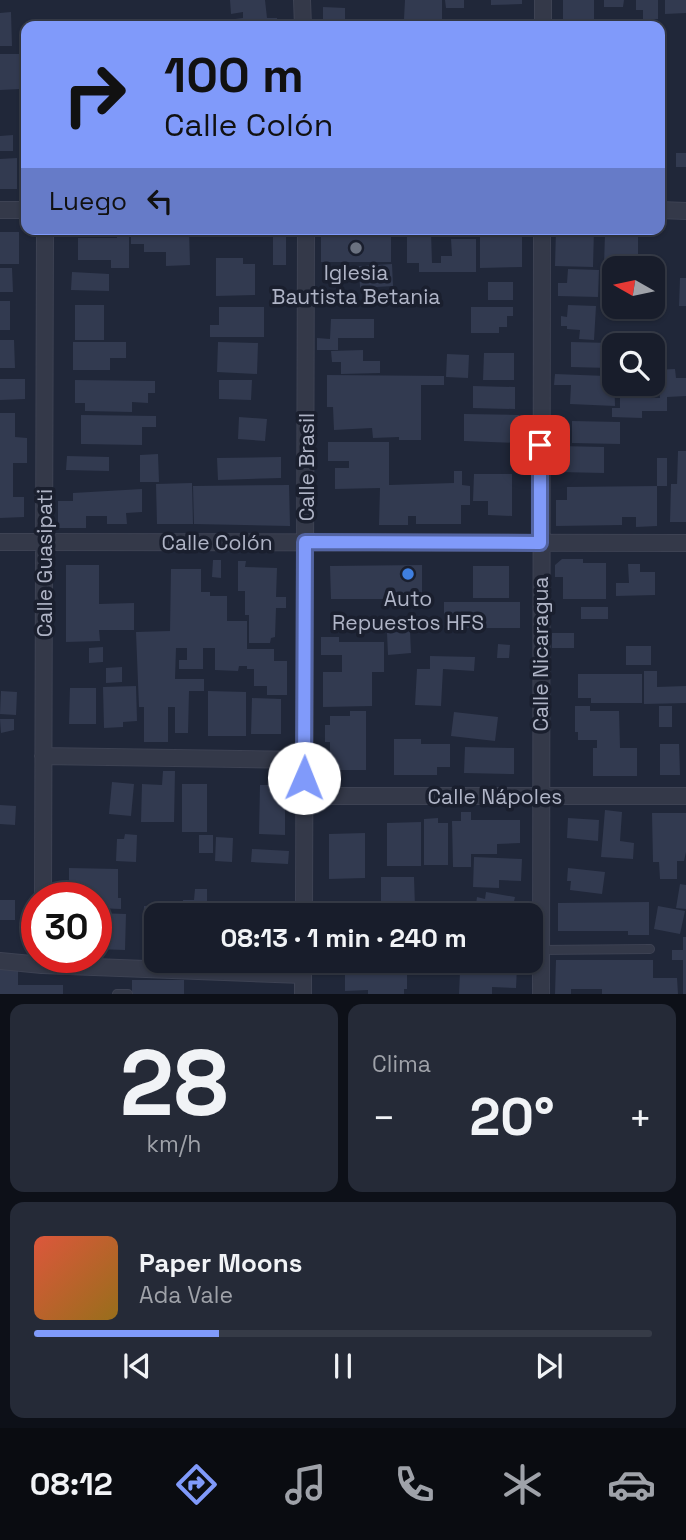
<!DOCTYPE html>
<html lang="es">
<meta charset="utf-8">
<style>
:root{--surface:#181d2b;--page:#252a37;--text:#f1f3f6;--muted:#9fa2a9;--line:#363b47;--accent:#809afa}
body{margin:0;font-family:"Space Grotesk",sans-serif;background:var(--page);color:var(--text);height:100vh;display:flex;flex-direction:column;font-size:26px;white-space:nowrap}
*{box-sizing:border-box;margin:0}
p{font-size:23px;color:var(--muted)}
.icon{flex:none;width:38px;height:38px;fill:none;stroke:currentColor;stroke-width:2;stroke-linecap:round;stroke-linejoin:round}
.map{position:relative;height:994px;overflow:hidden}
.details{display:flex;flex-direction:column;gap:10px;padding:10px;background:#0d1018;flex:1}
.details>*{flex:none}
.top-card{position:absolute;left:21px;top:21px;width:644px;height:214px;border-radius:14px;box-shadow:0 2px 5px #0004,0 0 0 2px var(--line);background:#809afa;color:#111;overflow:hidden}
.needle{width:46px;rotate:279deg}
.buttons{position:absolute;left:602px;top:256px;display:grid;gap:14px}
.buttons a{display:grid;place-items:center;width:63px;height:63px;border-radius:14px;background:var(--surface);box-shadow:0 2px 5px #0004,0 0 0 2px var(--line);font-size:35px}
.speed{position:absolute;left:21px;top:882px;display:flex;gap:14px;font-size:35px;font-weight:700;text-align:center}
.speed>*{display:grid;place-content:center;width:91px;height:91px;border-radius:50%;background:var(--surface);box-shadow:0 2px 5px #0004,0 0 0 2px var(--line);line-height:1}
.speed .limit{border:10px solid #d22;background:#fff;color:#111}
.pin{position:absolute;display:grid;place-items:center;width:60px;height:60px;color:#fff;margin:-30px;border-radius:14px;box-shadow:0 4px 10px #0006}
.me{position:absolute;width:77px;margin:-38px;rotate:1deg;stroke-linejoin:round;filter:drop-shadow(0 0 5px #0008)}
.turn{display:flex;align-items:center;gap:24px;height:147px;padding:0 28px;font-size:32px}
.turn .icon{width:91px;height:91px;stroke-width:2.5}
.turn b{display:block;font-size:49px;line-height:60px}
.then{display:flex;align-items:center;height:66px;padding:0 28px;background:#0003;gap:14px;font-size:26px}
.big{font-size:52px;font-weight:800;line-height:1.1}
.details .tile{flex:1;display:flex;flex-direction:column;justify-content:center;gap:10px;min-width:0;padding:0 24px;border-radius:14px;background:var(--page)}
.details .dial{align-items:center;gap:0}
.dial b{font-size:91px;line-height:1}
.song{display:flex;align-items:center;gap:21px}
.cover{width:84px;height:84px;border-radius:10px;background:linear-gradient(135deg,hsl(10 70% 55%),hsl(40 70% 35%))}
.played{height:7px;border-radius:4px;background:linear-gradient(90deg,var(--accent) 30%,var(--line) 30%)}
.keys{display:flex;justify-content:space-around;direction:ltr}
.heat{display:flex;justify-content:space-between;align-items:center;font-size:38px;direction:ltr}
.details .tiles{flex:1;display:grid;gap:10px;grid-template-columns:1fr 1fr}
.tile:last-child{grid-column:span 2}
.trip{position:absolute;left:144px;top:903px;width:399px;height:70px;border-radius:14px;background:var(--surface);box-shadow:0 2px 5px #0004,0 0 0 2px var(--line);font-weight:800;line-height:70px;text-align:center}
.tab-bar{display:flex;height:112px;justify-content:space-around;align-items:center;background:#0a0c11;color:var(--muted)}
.tab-bar .icon{width:49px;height:49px}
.tab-bar .selected{color:var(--accent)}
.tab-bar b{font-size:32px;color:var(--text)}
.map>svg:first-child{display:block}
</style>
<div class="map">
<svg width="686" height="994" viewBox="0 0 686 994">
<rect width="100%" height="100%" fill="#202739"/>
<path fill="#323a50" d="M230,0H265L267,18H277L278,26H235V19L243,18V12L231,14Z
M405,0H442V20L404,19Z
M445,0H464V8H446Z
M491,0H522V4L491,5Z
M563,0H594V21L563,20Z
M604,0H624L623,7H604Z
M636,0H658V19L643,20V10H636Z
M665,0H686V13L665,14Z
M323,7L345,8V26H323Z
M11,12L12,46H0V13Z
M484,19H525V26H484Z
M0,54H19L20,89L0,90Z
M13,135V151H0V136Z
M676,153H686V167H676Z
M17,158V189H0V159Z
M189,229L190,265L166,266V252H144V244H131V230Z
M273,229H286V265H273Z
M327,229H391V262H321V235Z
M407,229L431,232L432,263H441V256H452L451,239H476V272H419V263H407Z
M556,229H594L593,267L555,266Z
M522,231V267L480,268V232Z
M0,232H19V264H0Z
M117,234H129V268H111V260H78V238H117Z
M605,234H638V265H604Z
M216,258H243V264H255V295L216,296Z
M392,264L393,286L360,288L359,266Z
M0,268H12L13,292H0Z
M568,269L599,270L598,297L558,296V283H567Z
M72,272L109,274V291L71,290Z
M680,278H686V306H679Z
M488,282H513V300H488Z
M0,301H10V330H0Z
M75,305H104V340H75Z
M568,305L596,306L594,340L579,339L580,330L567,329V326H561V316L567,317Z
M219,307H264V337H210V325H219Z
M471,307H513V316H507V327H499V333H471Z
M331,319H374V338H338V350H317V338L330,339Z
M0,340H14L15,368H0Z
M73,342H126V358H110V370H73Z
M218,342L258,343L257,374L217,372Z
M571,342L610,343L609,368L571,367Z
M363,350V361H380V373L341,374V362H332L331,351Z
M484,353H514V380H483Z
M447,354L469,355L468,378L446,377Z
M606,369H614L615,406L570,404L571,385H554L555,374L606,376Z
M675,369L676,378H686V396L667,397V411H642V418L612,417V408H620V397L660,398L659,381H653V370Z
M327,375L444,376V385H421V440H399V437L373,438L372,428L334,430L333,407H327Z
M0,379H25V399L0,400Z
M75,380L155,381V393H148V403L132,402V412L85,411V403H75Z
M219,380H252L251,400L219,399Z
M473,386L515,387V409L473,408Z
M0,413H15V437L27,438V463H13V497H24V517L0,518Z
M464,414L519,415V443L464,441Z
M81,415L156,416V427H142V445L81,444Z
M239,417L267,419L265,441L238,439Z
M572,421L620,422V444L572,443Z
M328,442H389V485L454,483V471H462V485L470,486V505H461V524H416V516H408V525H379L380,488L335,489V468H349V461H328Z
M559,446L604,447V473L559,472Z
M678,451H686V522H670L671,484H677Z
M158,454L159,482H140V455Z
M67,456L109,457V471L66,470Z
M281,457V478L218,480L217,458Z
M657,458H667V486H657V526L636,527V517H622V525L556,526V500H567V487L657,486Z
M474,474H512V516L488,515V501H473Z
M192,483L193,524H157L156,484Z
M289,485L290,526L194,524L193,486Z
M142,489V512L126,513L127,524H107V516H86V528H58V501H73V493Z
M562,559H583V563H606V599H563V577H555V565Z
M213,560H221V578L212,577Z
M238,561H246L245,567L277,568L276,597H286V608H276L275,637L271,638L270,643H249V615H245V591H238Z
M628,564H640V572H655V595L616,596V583H629Z
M66,565H99V604L134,603V630H99L100,641L66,642Z
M422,565V599H331L330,566Z
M473,566H509V598H473Z
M171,569H201V592H210V596H227V621H247V649H274V661H287V695H267V686H254V669H247V666H239L238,671L215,670V648H203V669H179V660H187V648H176L175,679H204V691H189L188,733H175V707H168V742H144V707H139L136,632L170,631Z
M444,602H520V628H444Z
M581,607H608V619H581Z
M410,631L411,653L388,655L387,633Z
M552,633H574V648H552Z
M321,637H339V642H384V672H372V706L323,707V672H342V655H321Z
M498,644L510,645L509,658H497Z
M626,646H651V665H626Z
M103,647V662L89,663V648Z
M430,656L475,657L474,671L443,669L441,706L415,705L417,669H430Z
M122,667V682L106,683V668Z
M644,671H657V687L686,686V703L644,704Z
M578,674H642V703H591V698H578Z
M136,686L137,721L123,722V727L104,728L103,687Z
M70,688H96V724H69Z
M1,691L17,692L16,715L0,714Z
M208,691L246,692V736H208Z
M252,698L281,699V734H251Z
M575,706H590V711H619L620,748H637V776H593V748H597V740H578V732H575Z
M659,706H672V727H659Z
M350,711H366V770H330V742H325V725H330V716H350Z
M454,712L498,717L495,741L451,736Z
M0,719H14V730L1,733Z
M394,739H421V744H450V767H437V775H394Z
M660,744H679L680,775H660Z
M465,747L514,748V774L464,773Z
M163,771H175L174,822H141L142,784L162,785Z
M112,782L134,784L131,816L109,814Z
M182,784H207V832H182Z
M260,785H281L280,805L285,806V835L259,834Z
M0,805L16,806L15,825L0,824Z
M605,810L622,812L620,841L634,843L633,859L601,857Z
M461,812H471V820H520V843L497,844V854H471V867H453L452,821H461Z
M652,813H686V852L684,861H677V879H660L659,862H653Z
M438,818V823H448V865H424V819Z
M568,818L599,820L598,841L567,838Z
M421,822V866H387V823Z
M365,833V878L329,879V834Z
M125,834L137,835L136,862L116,861L117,839H124Z
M199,835H213V853H199Z
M216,837L233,838L232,862L215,861Z
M252,849L289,851L288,864L251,862Z
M474,857L522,859L521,881L499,880V888L473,887Z
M69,868L118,869V898H121V909L96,908V898L69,897Z
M568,868L605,872L602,894L570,890L571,881H567Z
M381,877H414L415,907L381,908Z
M680,884L686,885V909L676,908Z
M195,889H207V915H182L183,900H194Z
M486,892L515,897L511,915H482L483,913L475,912L477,897L485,899Z
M0,900H15V920H0Z
M339,901H367V915H339Z
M649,902V935H628V931H558V903Z
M250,905L289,907L288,915H225L226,910L250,911Z
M144,906L168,907V915H156V945H152V939H142Z
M658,906L685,911L680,934L654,929Z
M96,913L126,914L125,950L96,949Z
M683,937H686V994H683V960H672V950H683Z
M556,960H653V978H677L678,994H602V989H571V994H555Z
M407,964V989H404V994H368V990L345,991V966Z
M0,966H18V985H63V994H0Z
M473,966L517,967L516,988L492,987V994H459L460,972L473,973Z
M132,980H184V994H132Z"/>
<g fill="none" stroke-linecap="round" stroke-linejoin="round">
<g stroke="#3d4253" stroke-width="10">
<path id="lane" d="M541,950L650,949
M117,994H128"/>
</g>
<g stroke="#3d4253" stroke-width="18">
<path id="street" d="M302,0L303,26
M543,26V0
M0,210H26
M660,210L686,211
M0,542L686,543
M43,756L305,760
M304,796H686
M43,898L45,229
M304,915L306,229
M0,961L42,965L303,975
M303,994V961
M541,994L542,229"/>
</g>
<use href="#lane" stroke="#343949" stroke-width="8"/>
<use href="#street" stroke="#343949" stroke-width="16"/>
</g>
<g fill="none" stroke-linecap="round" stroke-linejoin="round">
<g stroke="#5364a2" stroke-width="18">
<path id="route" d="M304,778L305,542L540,543V445"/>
</g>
<use href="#route" stroke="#809afa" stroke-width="12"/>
</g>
<circle fill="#6b7280" stroke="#1a1f2e" stroke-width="2.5" cx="356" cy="248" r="7"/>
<circle fill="#3f7fe0" stroke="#1a1f2e" stroke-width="2.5" cx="408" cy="574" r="7"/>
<g text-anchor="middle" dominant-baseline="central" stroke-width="7" stroke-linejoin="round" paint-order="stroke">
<g font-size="21" fill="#afb4c6" stroke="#1a1f2e">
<text x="356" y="272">Iglesia<tspan x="356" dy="24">Bautista Betania</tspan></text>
<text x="408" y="598">Auto<tspan x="408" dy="24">Repuestos HFS</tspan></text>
</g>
<g font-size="21" fill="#afb4c6" stroke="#1a1f2e">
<text transform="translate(306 467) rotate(-90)">Calle Brasil</text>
<text x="217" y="542">Calle Colón</text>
<text transform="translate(44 563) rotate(-90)">Calle Guasipati</text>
<text transform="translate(540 654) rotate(-90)">Calle Nicaragua</text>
<text x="495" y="796">Calle Nápoles</text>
</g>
</g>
</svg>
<div class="buttons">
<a><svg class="needle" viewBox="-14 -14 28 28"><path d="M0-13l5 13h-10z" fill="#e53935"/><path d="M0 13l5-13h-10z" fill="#9fa2a9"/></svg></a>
<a><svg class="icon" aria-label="search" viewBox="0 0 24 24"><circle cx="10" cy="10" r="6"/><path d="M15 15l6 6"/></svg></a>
</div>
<div class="speed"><div class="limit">30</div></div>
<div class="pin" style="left:540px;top:445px;background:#d93025"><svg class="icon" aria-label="arrive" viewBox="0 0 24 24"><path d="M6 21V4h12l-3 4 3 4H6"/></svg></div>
<svg class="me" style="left:304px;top:778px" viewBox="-20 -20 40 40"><circle r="19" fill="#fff"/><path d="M0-13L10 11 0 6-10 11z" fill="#809afa"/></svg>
<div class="trip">08:13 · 1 min · 240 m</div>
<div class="top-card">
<div class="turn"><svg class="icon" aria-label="right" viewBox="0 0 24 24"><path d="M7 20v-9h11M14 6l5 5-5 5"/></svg><div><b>100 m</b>Calle Colón</div></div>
<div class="then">Luego<svg class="icon" aria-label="left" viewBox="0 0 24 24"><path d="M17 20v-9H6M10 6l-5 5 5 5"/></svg></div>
</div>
</div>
<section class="details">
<div class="tiles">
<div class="tile dial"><b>28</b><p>km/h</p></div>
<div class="tile"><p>Clima</p>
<div class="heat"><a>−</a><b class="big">20°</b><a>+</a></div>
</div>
<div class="tile">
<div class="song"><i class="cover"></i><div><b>Paper Moons</b><p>Ada Vale</p></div></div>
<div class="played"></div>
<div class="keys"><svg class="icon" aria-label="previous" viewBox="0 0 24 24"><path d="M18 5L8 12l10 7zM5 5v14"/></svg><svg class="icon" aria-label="pause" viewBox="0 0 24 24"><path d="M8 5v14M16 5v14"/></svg><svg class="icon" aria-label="next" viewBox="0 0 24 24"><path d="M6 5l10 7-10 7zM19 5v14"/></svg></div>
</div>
</div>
</section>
<nav class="tab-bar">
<b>08:12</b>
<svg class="icon selected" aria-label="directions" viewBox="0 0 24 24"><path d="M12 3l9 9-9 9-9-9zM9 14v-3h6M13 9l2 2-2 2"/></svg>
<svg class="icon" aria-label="music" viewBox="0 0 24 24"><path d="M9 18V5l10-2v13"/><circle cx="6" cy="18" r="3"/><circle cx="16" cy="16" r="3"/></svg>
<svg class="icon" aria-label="phone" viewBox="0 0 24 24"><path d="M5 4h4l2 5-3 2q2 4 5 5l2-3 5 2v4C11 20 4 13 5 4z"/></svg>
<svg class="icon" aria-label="climate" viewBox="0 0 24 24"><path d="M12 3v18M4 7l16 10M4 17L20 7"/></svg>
<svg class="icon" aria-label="car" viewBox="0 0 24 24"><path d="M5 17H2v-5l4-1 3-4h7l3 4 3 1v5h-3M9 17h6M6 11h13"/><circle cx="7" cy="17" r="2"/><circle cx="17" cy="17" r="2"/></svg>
</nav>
